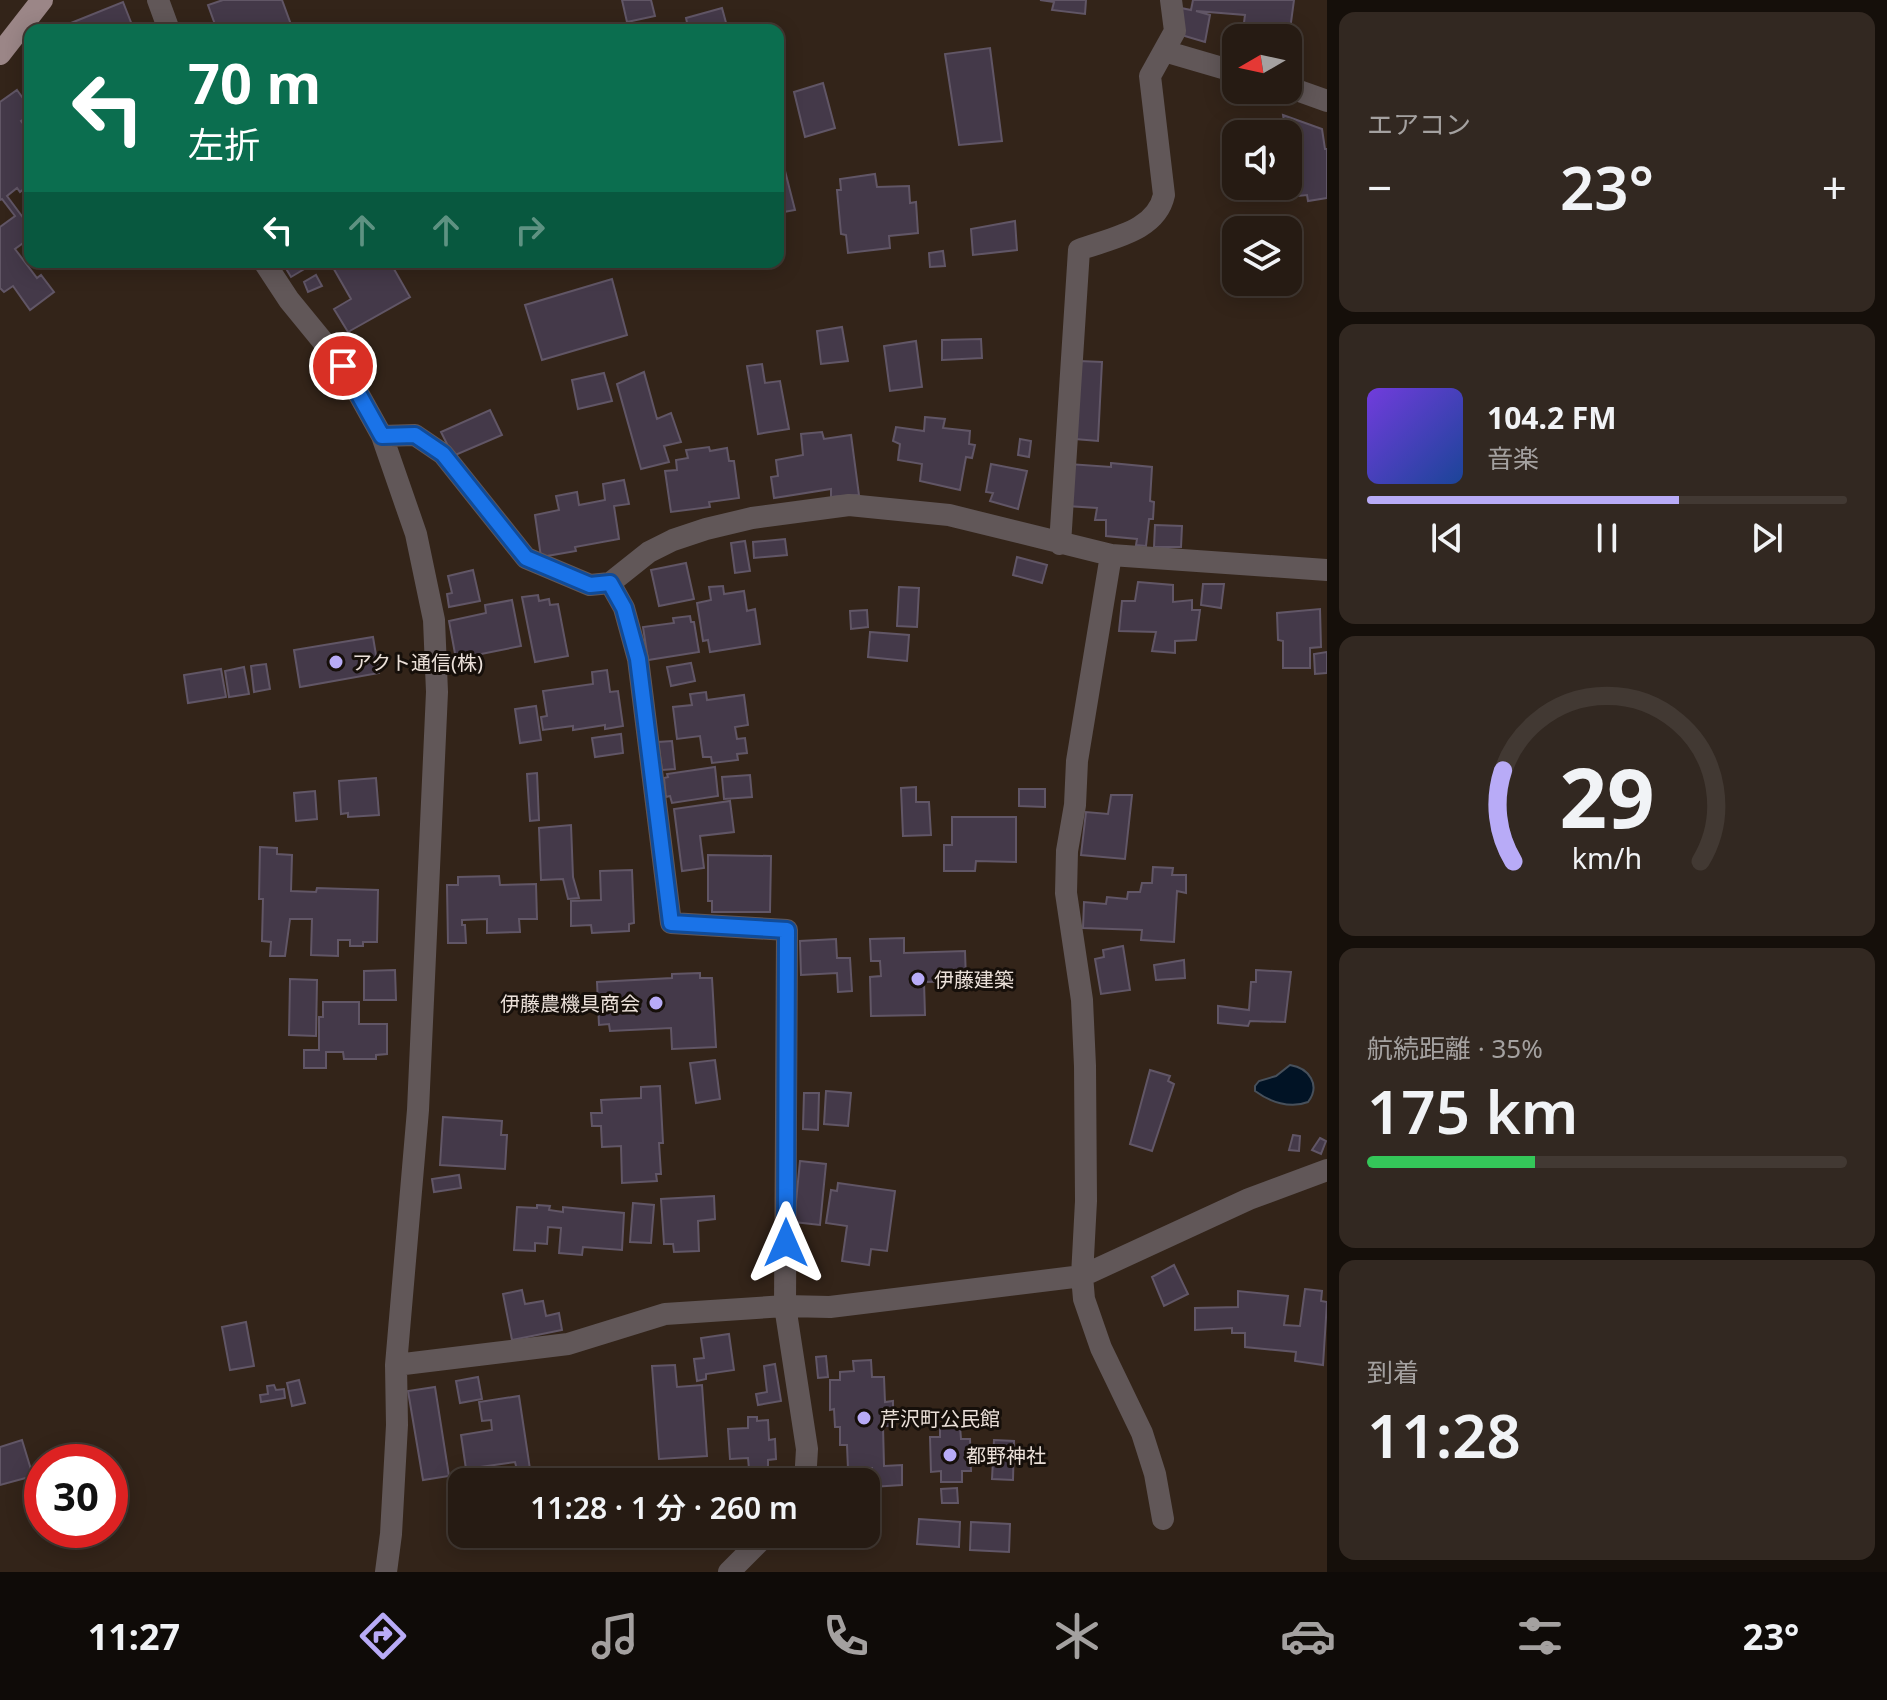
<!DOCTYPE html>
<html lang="ja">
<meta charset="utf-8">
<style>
:root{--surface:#261b13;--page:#322821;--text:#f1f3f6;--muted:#a4a1a0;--line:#423933;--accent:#b8abf7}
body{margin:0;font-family:"Noto Sans","Noto Sans JP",sans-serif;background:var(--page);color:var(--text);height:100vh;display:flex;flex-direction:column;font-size:30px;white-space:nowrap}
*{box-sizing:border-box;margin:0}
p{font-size:26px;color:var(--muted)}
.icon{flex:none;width:44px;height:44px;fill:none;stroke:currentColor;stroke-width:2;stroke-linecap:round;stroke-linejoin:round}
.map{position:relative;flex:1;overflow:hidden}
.panel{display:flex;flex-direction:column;gap:12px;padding:12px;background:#150f0a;width:560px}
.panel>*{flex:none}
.guide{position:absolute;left:24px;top:24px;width:760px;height:244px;border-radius:16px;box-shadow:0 4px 20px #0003,0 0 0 2px var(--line);background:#0b6e4f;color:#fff;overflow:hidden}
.needle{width:52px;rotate:261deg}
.buttons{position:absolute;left:1222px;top:24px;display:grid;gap:16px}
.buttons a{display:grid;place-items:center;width:80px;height:80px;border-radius:16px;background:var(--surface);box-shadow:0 4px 20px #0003,0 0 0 2px var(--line);font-size:40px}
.speed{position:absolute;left:24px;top:1444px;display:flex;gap:16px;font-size:40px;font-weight:700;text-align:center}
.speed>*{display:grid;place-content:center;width:104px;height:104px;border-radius:50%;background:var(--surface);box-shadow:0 4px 20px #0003,0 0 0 2px var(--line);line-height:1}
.speed .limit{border:12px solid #d22;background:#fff;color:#111}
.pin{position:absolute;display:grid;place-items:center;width:68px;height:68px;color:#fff;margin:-34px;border:4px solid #fff;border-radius:50%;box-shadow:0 2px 8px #0007}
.me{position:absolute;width:88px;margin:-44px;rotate:0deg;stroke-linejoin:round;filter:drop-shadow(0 0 6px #0008)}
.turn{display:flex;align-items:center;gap:28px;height:168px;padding:0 32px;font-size:36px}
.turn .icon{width:104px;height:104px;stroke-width:2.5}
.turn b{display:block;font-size:56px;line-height:68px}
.lanes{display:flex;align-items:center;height:76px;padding:0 32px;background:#0003;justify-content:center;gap:40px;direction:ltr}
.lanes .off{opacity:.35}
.big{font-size:60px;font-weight:600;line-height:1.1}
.panel .card{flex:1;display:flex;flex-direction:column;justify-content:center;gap:12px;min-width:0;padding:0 28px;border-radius:16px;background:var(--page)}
.panel .dial{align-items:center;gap:0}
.dial svg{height:208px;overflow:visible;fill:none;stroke:var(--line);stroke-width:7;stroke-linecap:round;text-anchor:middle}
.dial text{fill:var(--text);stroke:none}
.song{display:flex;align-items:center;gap:24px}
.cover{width:96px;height:96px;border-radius:12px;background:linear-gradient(135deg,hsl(260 70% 55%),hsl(220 70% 35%))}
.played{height:8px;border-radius:4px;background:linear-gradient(90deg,var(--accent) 65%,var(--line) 65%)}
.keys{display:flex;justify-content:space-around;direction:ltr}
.heat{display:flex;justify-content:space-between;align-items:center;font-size:44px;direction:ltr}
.charge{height:12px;border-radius:6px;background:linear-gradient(90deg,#34c759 35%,var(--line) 0)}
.trip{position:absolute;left:448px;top:1468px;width:432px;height:80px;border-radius:16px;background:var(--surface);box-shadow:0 4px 20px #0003,0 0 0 2px var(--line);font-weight:600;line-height:80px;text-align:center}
.dock{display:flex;height:128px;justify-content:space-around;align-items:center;background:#0f0b08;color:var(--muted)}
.dock .icon{width:56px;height:56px}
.dock .on{color:var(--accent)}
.dock b{font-size:36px;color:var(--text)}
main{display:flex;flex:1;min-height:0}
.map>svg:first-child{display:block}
</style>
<main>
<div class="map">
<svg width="1327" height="1572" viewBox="0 0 1327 1572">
<rect width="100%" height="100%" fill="#332419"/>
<path fill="#011325" stroke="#47505b" stroke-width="2" d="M1290,1065C1309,1068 1321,1085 1308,1102C1290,1109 1270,1102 1255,1091V1086L1259,1081L1276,1076Z"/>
<path fill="#443949" stroke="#615666" stroke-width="2" d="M223,0H282L293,30H217L208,5Z
M622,0H651L655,16L627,22Z
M1040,0H1086L1085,14L1052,10L1054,2Z
M1193,0H1294L1290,30L1268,28V38H1242L1245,15L1196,11L1210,15L1205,42L1178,34L1181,8L1191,10Z
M123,2L134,30H56V29Z
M722,8L728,30H676L688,27L686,18Z
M990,48L1002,141L959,145L945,54Z
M823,83L835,128L805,137L794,92Z
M17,90L30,108V115L21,121L30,133V184L20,192L17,188L7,196L30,227V238L15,249L37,278L41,275L54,292L30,310L13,286L4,292L0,288V227L15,216L2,199L0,200V102Z
M1283,115L1322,129L1325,149H1327V198L1308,201L1307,195L1288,197V134H1286Z
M784,167L795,210L778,213V168Z
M875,174L877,187L909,186L910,203L916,202L918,233L889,236L890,248L848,253L846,235L841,234L837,190H841L840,179Z
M1015,221L1017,250L973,255L971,229Z
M943,251L945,266L930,267L929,253Z
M282,262H316L291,277Z
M336,262H390L410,297L348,332L334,309L351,299L331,264Z
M316,275L322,286L308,292L304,282Z
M612,279L627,335L542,360L525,305Z
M842,327L848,361L821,364L817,331Z
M981,339L982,358L942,360V340Z
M916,341L922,387L890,391L884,346Z
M1079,361L1102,362L1098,441L1075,439Z
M762,364L765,383L780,381L789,429L758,434L747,366Z
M644,372L657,419L671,413L681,442L664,446L669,462L641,469L617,384Z
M604,373L612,401L578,409L572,380Z
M490,410L502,435L453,456L441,432Z
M925,417L945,419L943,428L970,431L969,444L975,445L972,458L966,457L960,490L920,481L922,464L898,460L900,444L893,441L896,427L924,431Z
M822,432L824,439L851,435L859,495L831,497V489L774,498L771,477L778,476L776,460L803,455L801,434Z
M1020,439L1031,441L1029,457L1018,455Z
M709,447L710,451L727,448L729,461H734L739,498L709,502L710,507L671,512L665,471L677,470L676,460L688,458L686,450Z
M1111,463L1152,467L1150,501L1154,502L1153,519H1149L1146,546L1136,545L1137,539L1106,536V520H1095L1097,508L1067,506L1069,464L1111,467Z
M991,464L1027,471L1018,509L990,501L993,493L986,492Z
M624,480L629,504L614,506L619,539L575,547L576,551L541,557L535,515L559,510L556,496L577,492L579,505L605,500L603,484Z
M1155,525L1182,526L1181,547H1154Z
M785,539L787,555L754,558L753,542Z
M745,541L750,571L735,573L731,543Z
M1017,557L1047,565L1042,583L1013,575Z
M686,563L694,599L659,606L651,570Z
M473,570L480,601L449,607L447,594L452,593L448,576Z
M1138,582L1173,585V602L1192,600V610H1200L1196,640L1175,641V653L1152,651L1156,632L1119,631L1122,601H1135Z
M1203,584H1224L1221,608L1201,605Z
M723,586L724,594L744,591L747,611L755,609L760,644L710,652L708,640L703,641L697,603L711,600L709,587Z
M899,587L919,588L917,627L897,626Z
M538,595L539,601L549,599L550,605L558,604L568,656L535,662L522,597Z
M512,600L521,646L456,659L449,621L486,613L485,605Z
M1320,609L1321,647L1310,648V668H1283V641L1278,640L1277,613Z
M867,610L868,627L851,629L850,611Z
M690,616L691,622H694L699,652L648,660L643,627L674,623L673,618Z
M870,632L909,635L907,661L868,657Z
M373,637L379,673L300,687L294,650Z
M1327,652V673L1315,674L1314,654Z
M475,659L476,669L449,672L448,662Z
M691,663L695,681L671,686L667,667Z
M266,664L270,689L254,692L251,666Z
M244,667L249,694L229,697L225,671Z
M221,669L226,697L188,703L184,675Z
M607,670L610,692L618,691L623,726L605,729V725L573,730V726L543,730L541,717L547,716L543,691L593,684L592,672Z
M706,692L707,700L744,695L748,725L735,727L737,739L745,738L747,753L737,754L738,760L712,763L711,757H703L700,736L677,739L673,707L692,705L690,694Z
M536,706L541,740L520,743L515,709Z
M621,734L623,753L595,757L592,738Z
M672,741L675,769L662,770L658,742Z
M715,767L718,796L672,803L670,796L666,797L664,778L668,777L667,774Z
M537,773L539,820L530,821L527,774Z
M750,775L752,797L724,799L722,777Z
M376,778L379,815L348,817V813L341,814L339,781Z
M916,787V802H929L931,835L903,836L901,788Z
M1019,789H1045V807L1019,806Z
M315,791L317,819L296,821L294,793Z
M1111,795H1132L1125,859L1081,855L1086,812L1108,814Z
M730,801L734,832L700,836L704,868L682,871L674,809Z
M952,817H1016V862L976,861L975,871H944V845H952Z
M571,825L573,877L579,898L568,899L563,879L541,880L539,828Z
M260,847L277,848V854L292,855L291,891L316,892L317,888L378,890L377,942H363V946H350V940H338V956L311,955L312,919H290L285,956H270L271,942L262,941L263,899H259Z
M708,855L771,856L770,912H712V901H708Z
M1153,867L1173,868L1172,875H1186V893L1177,891L1174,942L1141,940L1142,930L1083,928L1084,902L1106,904L1107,897L1127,899L1128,892H1140L1142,883H1152Z
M632,870L634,923L629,924V931L592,933L591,925L571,926V901L601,900L600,871Z
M499,876L500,885L536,884L537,919H519L520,932L487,933V919L462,920V925H465L466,943H448L447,885H458V877Z
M904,938V953L965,951L966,981L924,982L925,1015L871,1016L870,977L881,976L880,961H871L870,939Z
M836,939L837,958H850L852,991L838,992L837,973L801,975L800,941Z
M1123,946L1130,990L1101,994L1095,959L1104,957L1103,950Z
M1184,960L1185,978L1156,980L1154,965Z
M395,970L396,1000H364V971Z
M1256,970L1291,972L1285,1022L1250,1021L1248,1026L1218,1023V1006L1249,1010L1251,982H1256Z
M700,973V978H712L716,1047L672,1049L671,1028L610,1031L609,1024L599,1025L597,982L672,978V974Z
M290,979L317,980L316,1036L289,1035Z
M323,1002H359V1024H387V1054L376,1055V1059H344L343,1052H326V1068H304V1050H319V1017H323Z
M715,1060L720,1099L696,1103L690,1063Z
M1150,1070L1170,1076L1168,1081L1174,1084L1152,1151L1130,1144Z
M660,1086L663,1143H659L661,1174H656L657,1181L622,1183L621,1146L602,1147L601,1126H592L591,1113H602L601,1100L641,1098V1087Z
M826,1091L851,1093L848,1126L824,1124Z
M804,1093H819L818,1130L803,1129Z
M443,1117L502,1121L501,1135H507L505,1169L440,1165Z
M1293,1135L1300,1136L1299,1151L1289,1150Z
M1320,1138L1326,1141L1321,1154L1312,1150Z
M800,1161L826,1164L820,1225L794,1222Z
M459,1175L461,1188L434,1192L432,1179Z
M838,1183L895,1191L887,1251L871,1249L869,1265L842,1261L847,1226L826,1223L831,1190L837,1191Z
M714,1196L715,1219L698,1221L699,1251L674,1252L673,1244H664L661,1199Z
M633,1203L654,1205L651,1243L630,1242Z
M537,1205L550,1206L549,1210L563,1212V1207L624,1213L622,1250L583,1247L582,1255L559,1253L561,1228L548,1227L547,1244L535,1243V1251L514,1250L517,1207L537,1208Z
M1174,1265L1188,1294L1164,1306L1152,1277Z
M1305,1289L1322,1291L1321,1301L1327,1302L1323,1365L1295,1361L1296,1352L1245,1347V1333H1232V1328L1195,1330V1308L1238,1307V1291L1288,1296L1284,1325L1300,1326Z
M522,1290L525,1304L543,1301L546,1316L559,1313L562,1330L512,1340L503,1294Z
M246,1322L254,1366L230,1370L222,1327Z
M729,1334L734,1370L706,1374V1379L697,1381L694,1359L704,1358L701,1338Z
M826,1356L828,1377L818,1378L816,1357Z
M871,1360L872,1377H884L885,1402L893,1401V1426H883L884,1466L902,1465V1485L872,1487V1468L848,1469L847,1445H840V1427H835L834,1409L830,1410V1380H840V1372L854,1371L853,1361Z
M775,1364L781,1401L758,1405L756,1394L767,1392L764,1366Z
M675,1365L677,1387L702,1385L707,1456L659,1459L652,1366Z
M478,1377L482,1399L460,1403L456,1381Z
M299,1380L305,1403L292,1406L287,1383Z
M274,1385L276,1390L284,1389L285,1398L261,1402L260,1395L268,1394L267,1386Z
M435,1387L449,1476L423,1480L408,1391Z
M519,1396L530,1469L517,1470L515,1462L466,1469L461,1435L492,1430L491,1420L482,1421L479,1402Z
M748,1417H757V1421L768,1420L769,1440L775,1439L776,1459L768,1460V1482H724V1470L749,1469L748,1458L730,1459L728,1429L748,1428Z
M940,1426H960L961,1439H970L971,1471H962V1482H941V1471L931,1472L930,1437H940Z
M22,1440L33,1476L0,1485V1447Z
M994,1440L1014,1441L1013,1480L992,1479Z
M957,1488L958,1503H942L941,1489Z
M919,1519L960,1522L959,1547L917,1544Z
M971,1522L1010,1524L1009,1552L970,1550Z"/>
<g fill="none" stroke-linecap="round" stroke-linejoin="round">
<path stroke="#615758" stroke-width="22" d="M158,0L169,30
M1164,51L1236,72
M1288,87L1327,101
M264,262L289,300L343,366L382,436L416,534L434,620L437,692L418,1110L396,1365L397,1425L391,1534L386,1572
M382,436L415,435L443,454L526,558L590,585L610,583L649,552L673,540L706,529L752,518L849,505L949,515L1111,555L1327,570
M1060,544L1079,250C1110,238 1156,232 1164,195L1150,76L1175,31L1171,0
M1111,555L1077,761L1075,805L1067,851L1066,893L1082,1000L1085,1066L1086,1201L1082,1276L1084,1299L1101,1348L1142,1433L1155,1474L1163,1519
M610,583L624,608L638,659L671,923L787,930L785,1306L807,1449L805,1482
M396,1365L568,1344L665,1314L785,1306L830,1307L1082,1276L1249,1199L1327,1170
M729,1572L767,1534"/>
<path stroke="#9b8687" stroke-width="22" d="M0,54L42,0"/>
</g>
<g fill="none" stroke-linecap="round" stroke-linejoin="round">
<g stroke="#114b97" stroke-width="20">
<path id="route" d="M343,366L382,436L415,435L443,454L526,558L590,585L610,583L624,608L638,659L671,923L787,930L786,1243"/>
</g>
<use href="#route" stroke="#1a73e8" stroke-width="14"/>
</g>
<g fill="#b8abf7" stroke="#160f0a" stroke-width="3">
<circle cx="336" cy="662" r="8"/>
<circle cx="918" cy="979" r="8"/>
<circle cx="656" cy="1003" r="8"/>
<circle cx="864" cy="1418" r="8"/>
<circle cx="950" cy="1455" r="8"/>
</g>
<g text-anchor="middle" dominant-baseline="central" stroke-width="6" stroke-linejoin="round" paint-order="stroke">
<g font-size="20" fill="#ebe0d9" stroke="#160f0a" text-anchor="start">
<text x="352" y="662">アクト通信(株)</text>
<text x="934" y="979">伊藤建築</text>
<text x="640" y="1003" text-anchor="end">伊藤農機具商会</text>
<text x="880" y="1418">芹沢町公民館</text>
<text x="966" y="1455">都野神社</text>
</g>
</g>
</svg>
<div class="buttons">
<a><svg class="needle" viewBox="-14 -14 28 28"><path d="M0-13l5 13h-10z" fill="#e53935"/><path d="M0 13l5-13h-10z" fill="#a4a1a0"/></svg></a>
<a><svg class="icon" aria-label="sound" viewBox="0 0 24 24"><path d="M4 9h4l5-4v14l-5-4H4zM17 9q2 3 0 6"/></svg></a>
<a><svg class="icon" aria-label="layers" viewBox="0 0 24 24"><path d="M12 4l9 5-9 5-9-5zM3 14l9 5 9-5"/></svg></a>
</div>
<div class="speed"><div class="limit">30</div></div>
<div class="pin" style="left:343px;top:366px;background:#d93025"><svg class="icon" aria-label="arrive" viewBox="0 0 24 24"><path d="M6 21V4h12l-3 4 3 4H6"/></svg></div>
<svg class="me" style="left:786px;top:1243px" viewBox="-20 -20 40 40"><path d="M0-17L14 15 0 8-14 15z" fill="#1a73e8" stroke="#fff" stroke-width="4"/></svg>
<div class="trip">11:28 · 1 分 · 260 m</div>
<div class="guide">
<div class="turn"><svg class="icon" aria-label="left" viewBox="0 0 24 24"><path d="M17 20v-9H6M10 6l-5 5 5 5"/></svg><div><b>70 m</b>左折</div></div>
<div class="lanes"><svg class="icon" aria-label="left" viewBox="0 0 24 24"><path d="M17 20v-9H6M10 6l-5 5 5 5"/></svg><svg class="icon off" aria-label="ahead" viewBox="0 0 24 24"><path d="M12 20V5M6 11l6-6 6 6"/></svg><svg class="icon off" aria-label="ahead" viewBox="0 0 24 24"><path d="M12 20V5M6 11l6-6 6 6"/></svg><svg class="icon off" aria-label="right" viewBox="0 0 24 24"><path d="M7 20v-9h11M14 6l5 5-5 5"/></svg></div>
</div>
</div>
<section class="panel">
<div class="card"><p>エアコン</p>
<div class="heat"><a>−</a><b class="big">23°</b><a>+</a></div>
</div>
<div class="card">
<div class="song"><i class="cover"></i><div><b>104.2 FM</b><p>音楽</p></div></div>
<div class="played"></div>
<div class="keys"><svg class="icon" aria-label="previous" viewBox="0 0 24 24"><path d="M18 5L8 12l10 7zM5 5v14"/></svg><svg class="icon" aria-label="pause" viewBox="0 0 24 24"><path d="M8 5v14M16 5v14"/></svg><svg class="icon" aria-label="next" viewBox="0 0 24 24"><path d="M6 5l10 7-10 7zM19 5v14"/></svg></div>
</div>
<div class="card dial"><svg viewBox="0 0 100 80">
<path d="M14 69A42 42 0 1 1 86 69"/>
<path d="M14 69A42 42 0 0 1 10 34" stroke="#b8abf7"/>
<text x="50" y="56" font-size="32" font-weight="700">29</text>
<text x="50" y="72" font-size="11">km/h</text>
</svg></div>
<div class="card"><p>航続距離 · 35%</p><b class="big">175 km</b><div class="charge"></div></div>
<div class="card"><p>到着</p><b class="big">11:28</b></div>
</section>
</main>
<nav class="dock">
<b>11:27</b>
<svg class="icon on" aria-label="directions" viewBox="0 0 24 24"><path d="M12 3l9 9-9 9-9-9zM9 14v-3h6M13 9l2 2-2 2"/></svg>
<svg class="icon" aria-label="music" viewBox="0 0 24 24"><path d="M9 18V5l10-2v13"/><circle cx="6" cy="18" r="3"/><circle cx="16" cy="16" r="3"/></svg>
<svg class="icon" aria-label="phone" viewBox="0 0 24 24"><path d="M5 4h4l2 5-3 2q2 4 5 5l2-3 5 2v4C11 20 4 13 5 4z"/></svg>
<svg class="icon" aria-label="climate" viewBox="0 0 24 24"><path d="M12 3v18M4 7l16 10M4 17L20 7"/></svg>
<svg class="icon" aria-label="car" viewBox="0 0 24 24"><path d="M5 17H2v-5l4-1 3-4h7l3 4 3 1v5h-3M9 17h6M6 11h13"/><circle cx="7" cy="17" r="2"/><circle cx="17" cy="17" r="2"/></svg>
<svg class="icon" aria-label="filters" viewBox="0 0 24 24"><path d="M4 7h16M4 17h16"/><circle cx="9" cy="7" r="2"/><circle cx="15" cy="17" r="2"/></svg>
<b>23°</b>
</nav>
